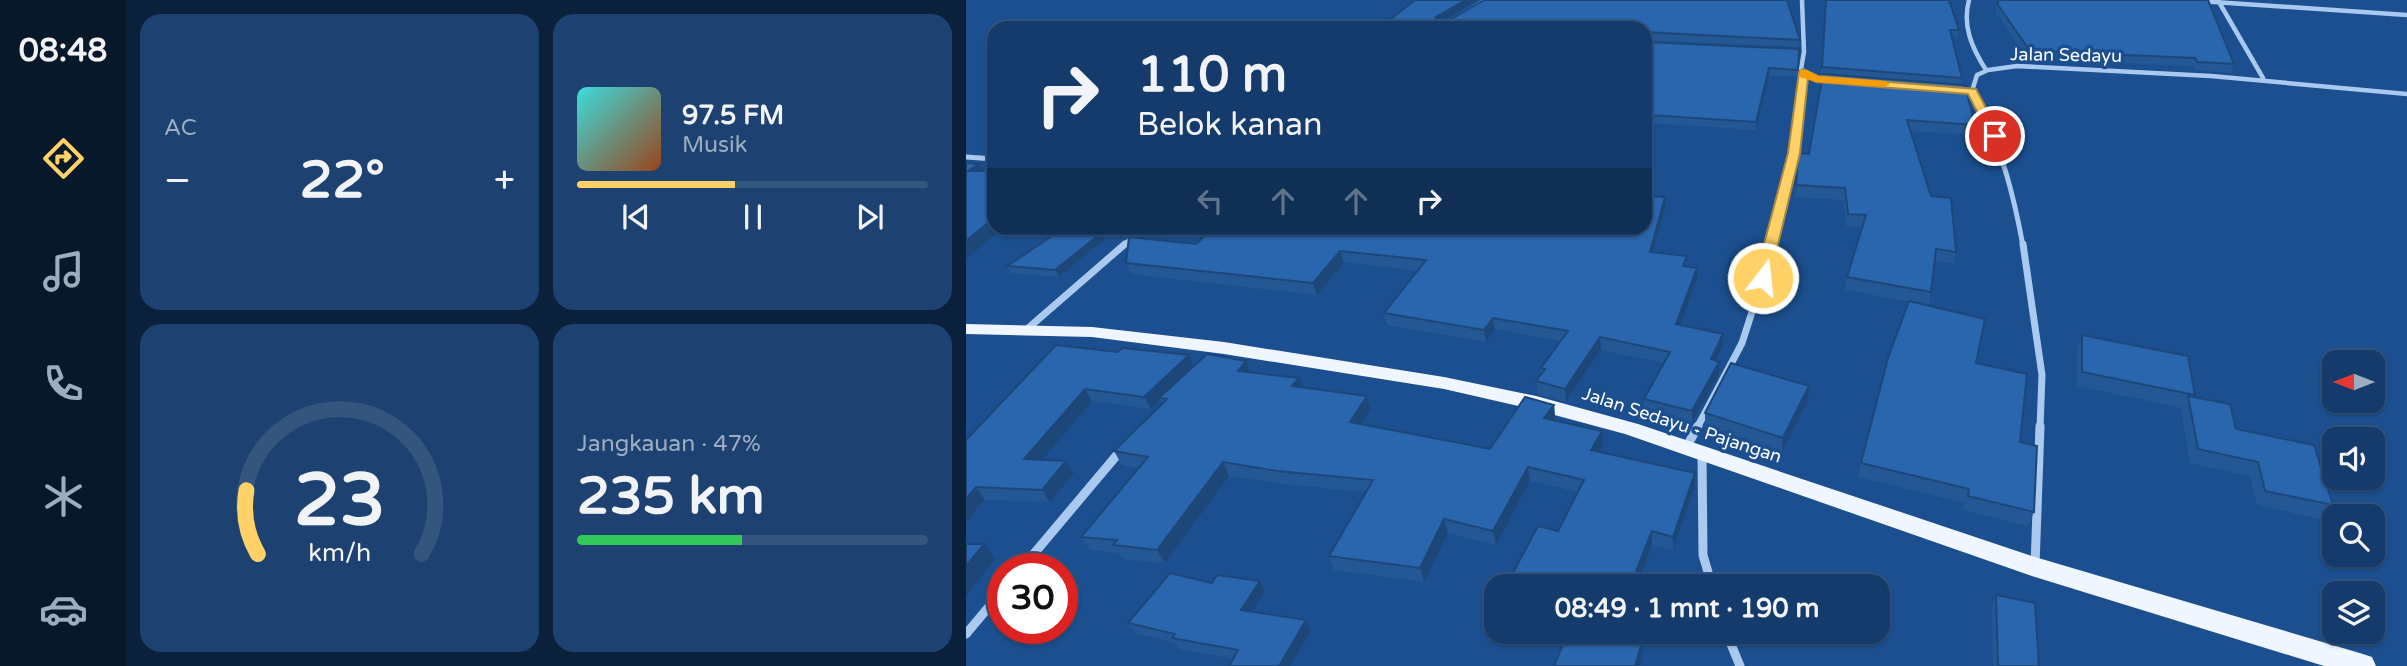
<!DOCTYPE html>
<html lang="id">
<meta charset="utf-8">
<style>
:root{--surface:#143b6b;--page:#1d4271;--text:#f1f3f6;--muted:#9dadc1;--line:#33557e;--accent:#ffd166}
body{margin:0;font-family:"Varela Round",sans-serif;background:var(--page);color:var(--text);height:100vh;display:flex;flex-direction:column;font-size:26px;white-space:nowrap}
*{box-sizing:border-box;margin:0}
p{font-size:23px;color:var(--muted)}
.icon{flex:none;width:38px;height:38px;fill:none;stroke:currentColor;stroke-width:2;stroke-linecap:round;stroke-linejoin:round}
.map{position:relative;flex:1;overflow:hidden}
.drawer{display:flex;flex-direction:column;gap:14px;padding:14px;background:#0b203b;width:840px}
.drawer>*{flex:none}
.guide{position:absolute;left:21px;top:21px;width:665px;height:214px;border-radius:21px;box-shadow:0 2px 5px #0004,0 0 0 2px var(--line);background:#143b6b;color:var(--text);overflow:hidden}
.needle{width:46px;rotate:270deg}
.tools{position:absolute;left:1356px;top:350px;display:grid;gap:14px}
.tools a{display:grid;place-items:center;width:63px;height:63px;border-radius:14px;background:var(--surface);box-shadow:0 2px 5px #0004,0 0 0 2px var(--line);font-size:35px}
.speed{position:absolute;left:21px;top:553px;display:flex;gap:14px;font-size:35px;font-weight:700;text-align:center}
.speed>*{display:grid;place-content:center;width:91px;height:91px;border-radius:50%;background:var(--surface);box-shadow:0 2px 5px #0004,0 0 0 2px var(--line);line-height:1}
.speed .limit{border:10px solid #d22;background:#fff;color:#111}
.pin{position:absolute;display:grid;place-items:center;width:60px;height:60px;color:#fff;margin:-30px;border:4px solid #fff;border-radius:50%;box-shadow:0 2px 7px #0007}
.me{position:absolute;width:77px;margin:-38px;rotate:16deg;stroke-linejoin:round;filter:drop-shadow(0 0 5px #0008)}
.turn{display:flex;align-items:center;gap:24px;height:147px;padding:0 35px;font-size:32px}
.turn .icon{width:91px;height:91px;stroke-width:2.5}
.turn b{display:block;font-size:49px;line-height:60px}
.lanes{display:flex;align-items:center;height:66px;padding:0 35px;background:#0003;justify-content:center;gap:35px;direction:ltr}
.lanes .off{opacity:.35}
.big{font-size:52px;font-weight:700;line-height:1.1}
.drawer .card{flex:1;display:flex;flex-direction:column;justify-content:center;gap:10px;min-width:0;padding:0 24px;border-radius:21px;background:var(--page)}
.drawer .dial{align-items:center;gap:0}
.dial svg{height:182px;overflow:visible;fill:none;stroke:var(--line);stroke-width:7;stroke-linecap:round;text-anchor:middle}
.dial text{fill:var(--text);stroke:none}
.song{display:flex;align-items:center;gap:21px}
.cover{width:84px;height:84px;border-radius:10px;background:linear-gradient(135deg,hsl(180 70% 55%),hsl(20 70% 35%))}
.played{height:7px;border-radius:4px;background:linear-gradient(90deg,var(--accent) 45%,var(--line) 45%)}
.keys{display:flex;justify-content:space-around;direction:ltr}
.heat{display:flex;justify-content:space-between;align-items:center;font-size:38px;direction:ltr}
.charge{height:10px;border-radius:5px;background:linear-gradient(90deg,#34c759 47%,var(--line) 0)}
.drawer .tiles{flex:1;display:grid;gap:14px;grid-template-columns:repeat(2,1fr)}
.trip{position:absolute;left:518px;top:574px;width:406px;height:70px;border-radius:21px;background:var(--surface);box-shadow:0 2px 5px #0004,0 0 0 2px var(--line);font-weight:700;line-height:70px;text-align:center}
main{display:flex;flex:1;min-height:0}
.tab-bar{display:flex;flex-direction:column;width:126px;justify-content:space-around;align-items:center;background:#08182b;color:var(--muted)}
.tab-bar .icon{width:49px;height:49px}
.tab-bar .current{color:var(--accent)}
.tab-bar b{font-size:32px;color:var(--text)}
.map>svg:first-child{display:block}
</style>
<main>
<nav class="tab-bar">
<b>08:48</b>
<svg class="icon current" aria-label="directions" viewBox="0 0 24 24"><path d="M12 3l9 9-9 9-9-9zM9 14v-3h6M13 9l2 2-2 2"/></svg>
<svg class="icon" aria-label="music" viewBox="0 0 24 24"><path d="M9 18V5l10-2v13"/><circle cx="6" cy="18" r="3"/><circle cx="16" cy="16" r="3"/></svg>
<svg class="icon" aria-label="phone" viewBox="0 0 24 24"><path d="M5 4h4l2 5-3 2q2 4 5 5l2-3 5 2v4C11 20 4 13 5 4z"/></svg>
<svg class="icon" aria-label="climate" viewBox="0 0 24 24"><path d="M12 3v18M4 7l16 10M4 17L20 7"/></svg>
<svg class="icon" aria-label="car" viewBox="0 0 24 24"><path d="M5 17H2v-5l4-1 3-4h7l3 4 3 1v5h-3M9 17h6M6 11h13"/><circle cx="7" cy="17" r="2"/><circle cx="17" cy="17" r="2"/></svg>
</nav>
<section class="drawer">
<div class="tiles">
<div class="card"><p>AC</p>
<div class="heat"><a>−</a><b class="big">22°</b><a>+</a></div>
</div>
<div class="card">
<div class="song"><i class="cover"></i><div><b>97.5 FM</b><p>Musik</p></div></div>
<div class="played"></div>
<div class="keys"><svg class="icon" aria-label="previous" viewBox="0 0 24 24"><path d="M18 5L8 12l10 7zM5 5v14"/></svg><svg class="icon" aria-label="pause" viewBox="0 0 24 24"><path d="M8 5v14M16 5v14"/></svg><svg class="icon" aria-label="next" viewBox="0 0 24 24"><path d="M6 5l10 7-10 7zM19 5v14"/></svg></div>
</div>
<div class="card dial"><svg viewBox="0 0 100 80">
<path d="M14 69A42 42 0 1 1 86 69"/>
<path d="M14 69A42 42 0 0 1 9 41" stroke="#ffd166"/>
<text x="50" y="56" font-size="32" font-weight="700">23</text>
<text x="50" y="72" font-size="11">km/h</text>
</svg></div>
<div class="card"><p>Jangkauan · 47%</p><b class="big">235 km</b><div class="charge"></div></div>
</div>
</section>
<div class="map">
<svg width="1441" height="666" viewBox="0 0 1441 666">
<rect width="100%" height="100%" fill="#1b4f8f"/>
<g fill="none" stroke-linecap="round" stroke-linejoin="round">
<path stroke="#a9c9ee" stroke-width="4.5" d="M836,0L838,52L835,69L850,79L863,80
M1003,0C996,26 1006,48 1020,70
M1218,0L1441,15
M1253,2L1297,78
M474,28L520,0
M833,107L837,72
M1014,107L1006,91L1011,75L1022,70L1051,66L1245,76L1441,94"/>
<path stroke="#a9c9ee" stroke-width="5" d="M1013,105C1036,149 1048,197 1057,246
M0,157L28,159
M157,246L177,228
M808,246L823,175L833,105"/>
<path stroke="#a9c9ee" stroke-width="7" d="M1057,244L1076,375L1074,428
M60,330L159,244
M731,428L776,343L808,244"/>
<path stroke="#a9c9ee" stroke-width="9" d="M720,448L732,426
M736,454L737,555L746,586
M1069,566L1074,426
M55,569L156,449
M760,632L774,666
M0,634L37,590"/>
<path fill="#f0f6ff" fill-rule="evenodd" d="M0,324L126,327L258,342L478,377L570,396L672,424L1069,557L1397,654L1406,657L1410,666H1358L1069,577L659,434L570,410L478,389L258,354L126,337L0,334Z"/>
</g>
<path fill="#245895" d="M449,0H512L472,24L475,25L518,0L834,40L833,47L679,40V28H418L417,25Z
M860,0L993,30L992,37H986L996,78L995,85L1009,125L1007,135L944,131L965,196L990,252L987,264L969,261L965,292L963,305L879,290L881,277L896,227L880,226L878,200L829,197L832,153L843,154L857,75H855Z
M1031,0H1242L1268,64L1265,73L1229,70L1226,66L1062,59L1030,13Z
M679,42L833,65L832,77L803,76L790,130L683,123Z
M699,208L687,252L721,267L731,280L714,325L757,346L750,361L753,362V374L726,423L678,412V399L698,363L635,350L600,402L572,394L570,381L575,374V368L594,341L529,329L520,342L421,325L418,313L452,271L378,262L351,295L165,274L160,263L230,244L330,229Z
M135,233L138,240L93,277L45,273L41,266Z
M1116,335L1229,395L1228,397L1367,505L1357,520L1291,505L1284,476L1224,463L1215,410L1216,408L1111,386V349Z
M90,345L228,367L280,361L284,372L337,387L405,409L396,424L524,449L588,405L589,418L588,420L637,445L633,451L729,473V486L707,550L686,545L671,586H540L592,531L612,492L564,481L530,545L482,533L458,582L368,570L363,556L400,492L317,484L263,476L199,563L156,559L153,553L124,550L115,537L173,468L156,465L148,451L196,404L194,400L185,409L126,401L76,460L108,473L84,502L19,500L0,522V440Z
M1010,363L1054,442L1068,512L1062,526L997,510L998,503L892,477L895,463Z
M843,386L842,400L816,452L739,427V413Z
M246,583L299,592L286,612L345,631L267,659L213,649L209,643L170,633L162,623Z
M1030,595L1073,666H1027L1026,607Z"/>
<path fill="#1d4779" d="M500,0H512L472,24L471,27L469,24L470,17Z
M803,68V76L790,130V122Z
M683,115V123L679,135V126Z
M13,164L19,174L2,171Z
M699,197V208L684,263V252Z
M28,218V228H37L0,259V241Z
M135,233L138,240L93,277L89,270Z
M374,251L378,262L351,295L347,283Z
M731,268V280L710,336V324Z
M527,318L529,329L520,342L518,330Z
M757,334V346L745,371V359Z
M634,337L635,350L600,402L599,389Z
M223,355L228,367L193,398L194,400L185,409L178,397Z
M280,361L285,375L272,371Z
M753,362V374L726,423V411Z
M333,378L338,391L326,386Z
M843,386L842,400L816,452L817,438Z
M119,389L126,401L66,472L58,459Z
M401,396L405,409L388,435L384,422Z
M588,405L589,418L580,432L578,418Z
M636,431L637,445L627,463L625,450Z
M100,461L108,473L84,502L76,490Z
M257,462L263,476L199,563L191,550Z
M562,467L564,481L530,545L527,531Z
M729,473V486L707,550V537Z
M10,487L19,500L0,522V499Z
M478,519L482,533L458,582L454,568Z
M686,531V545L671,586H664Z
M18,544L29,559L0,596V566Z
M294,581L299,592L280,621L275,610Z
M340,620L345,631L324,666H313Z
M647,632H653L647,648L646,635Z
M676,642L677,655L674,666H669Z"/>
<path fill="#2a66ad" stroke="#1d4779" stroke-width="2" d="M449,0H500L470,17L469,24L475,25L518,0H821L834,40L679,32V28H478L417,25Z
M860,0H983L993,30H984L996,78L856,67Z
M1032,0H1242L1268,64L1232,62L1229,58L1064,51L1032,5Z
M679,42L833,49L832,70L803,68L790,122L683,115L679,126Z
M857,74L999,85L1009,125L941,120L965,196L985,198L990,252L970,249L965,292L881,277L900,215L882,214L879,188L830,185L832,153L843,154Z
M0,163L13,164L2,171H28V218L0,241Z
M679,196L699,197L684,252L721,256L717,266L731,268L710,324L757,334L745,359L753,362L726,411L678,399L704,352L634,337L599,389L570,381L579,369L575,368L602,331L527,318L518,330L418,313L460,260L374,251L347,283L160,263L163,237L230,244L247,228L330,229V228H679Z
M95,230L135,233L89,270L41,266Z
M943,301L1019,319L1010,363L1061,374L1054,442L1071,446L1068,512L1002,496L1003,489L895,463L922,358Z
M1116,335L1222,356L1229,395L1116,372Z
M90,345L151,352L157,348L223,355L178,397L119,389L58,459L100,461L76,490L10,487L0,499V440Z
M241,354L280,361L272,371L333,378L326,386L401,396L384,422L524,449L559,397L588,405L578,418L636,431L625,450L729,473L707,537L686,531L664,586H540L572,526L592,531L618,480L562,467L527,531L478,519L454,568L363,556L407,480L311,471L257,462L191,550L147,545L151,540L115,537L182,457L148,451L201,399L193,398Z
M765,363L843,386L817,438L739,413Z
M1222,396L1264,404L1270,429L1348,445L1367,505L1299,491L1292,462L1232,449Z
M0,544H18L0,566Z
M204,573L246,583L251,575L294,581L275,610L340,620L313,666H263L272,650L206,638L209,634L162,623Z
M1030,595L1069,603L1073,666H1032Z
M602,632H647L646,635L676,642L669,666H588Z"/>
<path fill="#ffd166" stroke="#a68842" stroke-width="2" d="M837,69L852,76L1010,89L1035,136L1025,139L1002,94L850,82L842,78L834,153L804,278L797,283L789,278L822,153L833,72Z"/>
<path fill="#f59e0b" d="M834,70H841L852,76L919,81L924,84L919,87L850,82L834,77Z"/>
<g text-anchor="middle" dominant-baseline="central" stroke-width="7" stroke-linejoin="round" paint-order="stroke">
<g font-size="18" fill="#fff" stroke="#1b4f8f">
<text transform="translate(1100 55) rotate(1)">Jalan Sedayu</text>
<text transform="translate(716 425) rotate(18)">Jalan Sedayu - Pajangan</text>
</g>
</g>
</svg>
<div class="tools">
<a><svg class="needle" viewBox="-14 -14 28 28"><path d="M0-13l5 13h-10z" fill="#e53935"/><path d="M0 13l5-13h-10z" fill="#9dadc1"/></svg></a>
<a><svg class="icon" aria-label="sound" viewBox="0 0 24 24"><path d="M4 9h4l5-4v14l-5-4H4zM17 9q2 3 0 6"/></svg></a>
<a><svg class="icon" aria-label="search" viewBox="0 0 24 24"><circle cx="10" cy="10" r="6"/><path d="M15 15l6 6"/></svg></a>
<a><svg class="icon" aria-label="layers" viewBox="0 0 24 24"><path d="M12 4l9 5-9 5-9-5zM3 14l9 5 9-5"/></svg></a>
</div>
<div class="speed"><div class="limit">30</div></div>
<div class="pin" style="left:1029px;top:136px;background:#d93025"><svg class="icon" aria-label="arrive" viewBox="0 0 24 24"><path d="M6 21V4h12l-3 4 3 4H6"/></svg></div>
<svg class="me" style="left:797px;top:278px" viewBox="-20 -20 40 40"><circle r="17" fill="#ffd166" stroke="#fff" stroke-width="3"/><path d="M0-11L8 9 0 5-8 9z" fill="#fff"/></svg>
<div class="trip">08:49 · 1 mnt · 190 m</div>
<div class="guide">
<div class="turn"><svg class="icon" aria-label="right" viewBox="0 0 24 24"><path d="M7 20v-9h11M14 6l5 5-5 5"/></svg><div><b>110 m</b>Belok kanan</div></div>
<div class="lanes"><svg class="icon off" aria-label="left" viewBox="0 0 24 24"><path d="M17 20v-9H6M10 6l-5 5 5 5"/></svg><svg class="icon off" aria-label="ahead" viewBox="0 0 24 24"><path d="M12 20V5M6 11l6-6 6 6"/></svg><svg class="icon off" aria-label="ahead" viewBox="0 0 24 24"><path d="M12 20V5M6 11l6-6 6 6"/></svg><svg class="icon" aria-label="right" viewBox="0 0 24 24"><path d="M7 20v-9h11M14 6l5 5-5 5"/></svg></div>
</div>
</div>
</main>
